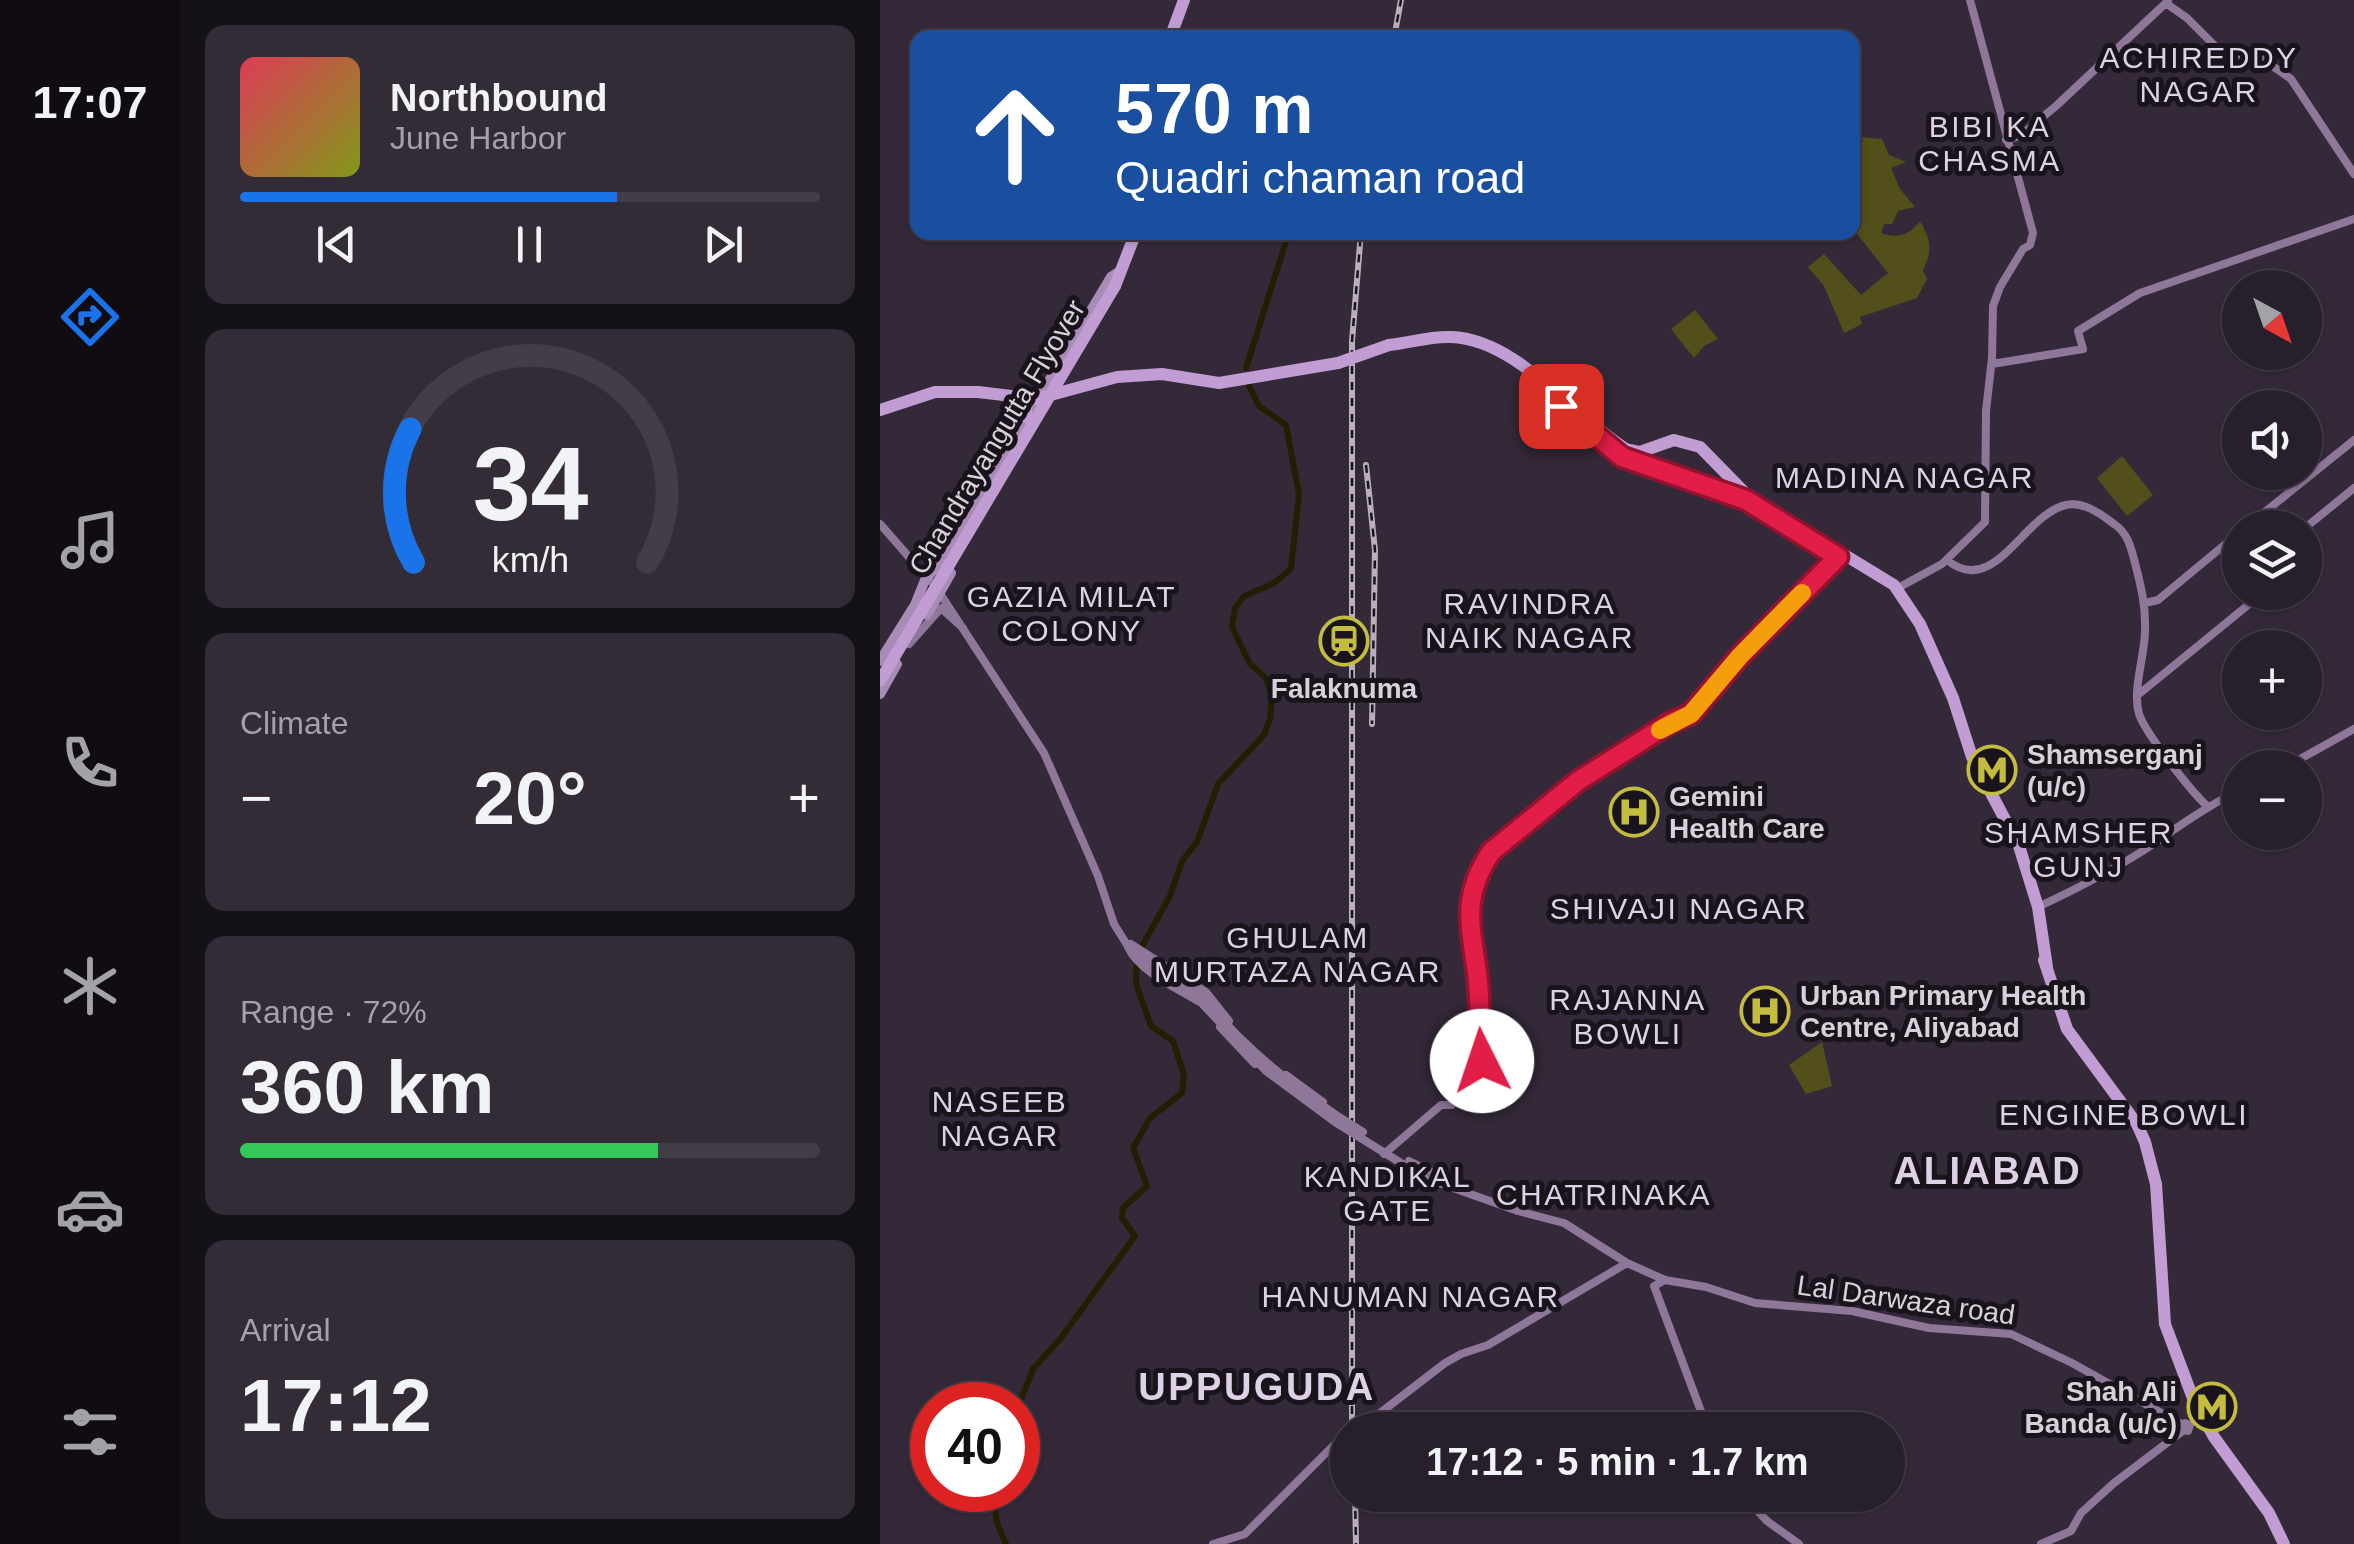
<!DOCTYPE html>
<meta charset="utf-8">
<style>
:root{--surface:#271f2b;--page:#332c37;--text:#f1f3f6;--muted:#a4a2a9;--line:#433d47;--accent:#1a73e8}
body{margin:0;font-family:Arial,sans-serif;background:var(--page);color:var(--text);height:100vh;display:flex;flex-direction:column;font-size:38px;white-space:nowrap}
*{box-sizing:border-box;margin:0}
p{font-size:32px;color:var(--muted)}
.icon{flex:none;width:55px;height:55px;fill:none;stroke:currentColor;stroke-width:2;stroke-linecap:round;stroke-linejoin:round}
.map{position:relative;flex:1;overflow:hidden}
.panel{display:flex;flex-direction:column;gap:25px;padding:25px;background:#151118;width:700px}
.panel>*{flex:none}
.guide{position:absolute;left:30px;top:30px;width:950px;height:210px;border-radius:20px;box-shadow:0 2px 8px #0004,0 0 0 2px var(--line);background:#1a4fa0;color:#fff;overflow:hidden}
.needle{width:65px;rotate:140deg}
.controls{position:absolute;left:1342px;top:270px;display:grid;gap:20px}
.controls a{display:grid;place-items:center;width:100px;height:100px;border-radius:50%;background:var(--surface);box-shadow:0 2px 8px #0004,0 0 0 2px var(--line);font-size:50px}
.speed{position:absolute;left:30px;top:1382px;display:flex;gap:20px;font-size:50px;font-weight:700;text-align:center}
.speed>*{display:grid;place-content:center;width:130px;height:130px;border-radius:50%;background:var(--surface);box-shadow:0 2px 8px #0004,0 0 0 2px var(--line);line-height:1}
.speed .limit{border:15px solid #d22;background:#fff;color:#111}
.pin{position:absolute;display:grid;place-items:center;width:85px;height:85px;color:#fff;margin:-42px;border-radius:20px;box-shadow:0 5px 15px #0006}
.me{position:absolute;width:110px;margin:-55px;rotate:356deg;stroke-linejoin:round;filter:drop-shadow(0 0 8px #0008)}
.turn{display:flex;align-items:center;gap:35px;height:210px;padding:0 40px;font-size:45px}
.turn .icon{width:130px;height:130px;stroke-width:2.5}
.turn b{display:block;font-size:70px;line-height:85px}
.big{font-size:75px;font-weight:700;line-height:1.1}
.panel .widget{flex:1;display:flex;flex-direction:column;justify-content:center;gap:15px;min-width:0;padding:0 35px;border-radius:20px;background:var(--page)}
.panel .dial{align-items:center;gap:0}
.dial svg{height:260px;overflow:visible;fill:none;stroke:var(--line);stroke-width:7;stroke-linecap:round;text-anchor:middle}
.dial text{fill:var(--text);stroke:none}
.song{display:flex;align-items:center;gap:30px}
.cover{width:120px;height:120px;border-radius:15px;background:linear-gradient(135deg,hsl(350 70% 55%),hsl(70 70% 35%))}
.played{height:10px;border-radius:5px;background:linear-gradient(90deg,var(--accent) 65%,var(--line) 65%)}
.keys{display:flex;justify-content:space-around;direction:ltr}
.heat{display:flex;justify-content:space-between;align-items:center;font-size:55px;direction:ltr}
.charge{height:15px;border-radius:8px;background:linear-gradient(90deg,#34c759 72%,var(--line) 0)}
.trip{position:absolute;left:450px;top:1412px;width:575px;height:100px;border-radius:50px;background:var(--surface);box-shadow:0 2px 8px #0004,0 0 0 2px var(--line);font-weight:700;line-height:100px;text-align:center}
main{display:flex;flex:1;min-height:0}
.tab-bar{display:flex;flex-direction:column;width:180px;justify-content:space-around;align-items:center;background:#100c11;color:var(--muted)}
.tab-bar .icon{width:70px;height:70px}
.tab-bar .current{color:var(--accent)}
.tab-bar b{font-size:45px;color:var(--text)}
.map>svg:first-child{display:block}
</style>
<main>
<nav class="tab-bar">
<b>17:07</b>
<svg class="icon current" aria-label="directions" viewBox="0 0 24 24"><path d="M12 3l9 9-9 9-9-9zM9 14v-3h6M13 9l2 2-2 2"/></svg>
<svg class="icon" aria-label="music" viewBox="0 0 24 24"><path d="M9 18V5l10-2v13"/><circle cx="6" cy="18" r="3"/><circle cx="16" cy="16" r="3"/></svg>
<svg class="icon" aria-label="phone" viewBox="0 0 24 24"><path d="M5 4h4l2 5-3 2q2 4 5 5l2-3 5 2v4C11 20 4 13 5 4z"/></svg>
<svg class="icon" aria-label="climate" viewBox="0 0 24 24"><path d="M12 3v18M4 7l16 10M4 17L20 7"/></svg>
<svg class="icon" aria-label="car" viewBox="0 0 24 24"><path d="M5 17H2v-5l4-1 3-4h7l3 4 3 1v5h-3M9 17h6M6 11h13"/><circle cx="7" cy="17" r="2"/><circle cx="17" cy="17" r="2"/></svg>
<svg class="icon" aria-label="filters" viewBox="0 0 24 24"><path d="M4 7h16M4 17h16"/><circle cx="9" cy="7" r="2"/><circle cx="15" cy="17" r="2"/></svg>
</nav>
<section class="panel">
<div class="widget">
<div class="song"><i class="cover"></i><div><b>Northbound</b><p>June Harbor</p></div></div>
<div class="played"></div>
<div class="keys"><svg class="icon" aria-label="previous" viewBox="0 0 24 24"><path d="M18 5L8 12l10 7zM5 5v14"/></svg><svg class="icon" aria-label="pause" viewBox="0 0 24 24"><path d="M8 5v14M16 5v14"/></svg><svg class="icon" aria-label="next" viewBox="0 0 24 24"><path d="M6 5l10 7-10 7zM19 5v14"/></svg></div>
</div>
<div class="widget dial"><svg viewBox="0 0 100 80">
<path d="M14 69A42 42 0 1 1 86 69"/>
<path d="M14 69A42 42 0 0 1 13 28" stroke="#1a73e8"/>
<text x="50" y="56" font-size="32" font-weight="700">34</text>
<text x="50" y="72" font-size="11">km/h</text>
</svg></div>
<div class="widget"><p>Climate</p>
<div class="heat"><a>−</a><b class="big">20°</b><a>+</a></div>
</div>
<div class="widget"><p>Range · 72%</p><b class="big">360 km</b><div class="charge"></div></div>
<div class="widget"><p>Arrival</p><b class="big">17:12</b></div>
</section>
<div class="map">
<svg width="1474" height="1544" viewBox="0 0 1474 1544">
<rect width="100%" height="100%" fill="#342939"/>
<path fill="#534f1a" d="M981,137L1002,139L1009,155L1026,162L1011,168L1020,189L1035,207L1018,211L1012,224H1004L1001,233C1017,239 1030,235 1040,221C1051,240 1053,250 1043,270L1047,279L1037,298L980,317L982,324L964,333L944,286L928,267L944,254L981,295L1008,273L973,229V152L983,141Z
M815,310L838,339L824,346L814,358L791,329Z
M1242,456L1273,495L1247,516L1217,478Z
M942,1042L952,1086L926,1094L909,1065Z"/>
<g fill="none" stroke-linecap="round" stroke-linejoin="round">
<path stroke="#211f00" stroke-width="6" d="M366,368L409,232
M138,1407L153,1369L181,1338L255,1236L242,1218L243,1208L267,1186L253,1148L270,1118L302,1093L304,1075L293,1041L271,1026L256,984L257,955L290,896L302,861L317,842L338,784L384,735L390,719L392,697L386,678L370,664L352,627L355,608L363,597L394,583L411,569L419,494L406,425L379,406L369,386
M112,1490L117,1523L126,1544"/>
<path stroke="#4d4251" stroke-width="8" stroke-dasharray="8 4" stroke-linecap="butt" d="M475,1430L491,1420"/>
<path stroke="#8f779a" stroke-width="8" d="M1287,4L1307,18L1340,51L1350,55L1374,53L1411,79L1474,174
M1126,140L1140,136L1176,106L1288,1
M1112,364L1203,349L1198,331L1260,293L1474,219
M0,524L50,581
M1365,528L1474,440
M1425,528L1474,488
M1067,560C1114,599 1144,514 1186,505C1203,501 1221,514 1234,524C1248,533 1251,548 1255,563C1261,586 1266,607 1265,630C1265,656 1252,689 1259,714C1266,734 1310,790 1327,806
M1016,589L1062,564L1105,522L1106,411L1112,358L1113,306L1120,287L1143,249L1150,245L1153,233L1090,0
M59,592L164,753L218,876L234,924L249,948
M1265,603L1278,600L1360,532
M29,644L61,608L83,628
M1259,694L1384,592
M1404,768L1474,729
M1158,907C1194,890 1228,873 1261,852C1294,830 1325,807 1360,790
M251,944L326,992L349,1021
M248,947C259,971 296,988 318,1001
M340,1027L375,1064
M406,1075L443,1102
M504,1154L561,1105H572L602,1063L598,982L587,914L601,867L611,852L698,781L811,713L860,656L962,553
M638,1211L684,1223L747,1263L785,1280L826,1287L875,1303L972,1311L1049,1328L1131,1334L1192,1363L1303,1425
M785,1280L774,1286L828,1430
M491,1420L565,1363L581,1354L608,1345L747,1263
M1305,1423L1310,1425L1308,1431L1302,1428Z
M863,1495L887,1521L919,1544
M333,1544L365,1534L457,1442
M1161,1544L1191,1531L1201,1513L1234,1483L1304,1430"/>
<path stroke="#a98bb8" stroke-width="10" d="M47,615L71,573
M0,661L35,605L45,580L62,560L231,277L237,273
M0,694L17,664"/>
<path stroke="#c19dd3" stroke-width="12" d="M290,38L304,0
M235,286L256,232
M509,345C529,343 550,336 571,337C637,339 693,416 746,449L760,452L794,440L820,447L868,496L1014,585L1040,624L1073,698L1092,757L1139,846L1158,907L1167,967
M134,404L146,409V417
M0,410L55,392H98L156,399L237,377L282,374L339,383L458,363
M731,448C769,478 825,482 869,502
M1164,960L1187,1029L1257,1124L1265,1142L1276,1184L1285,1324L1314,1401L1334,1437L1389,1513L1404,1544"/>
<g stroke="#b7afba" stroke-width="6">
<path id="rail" d="M514,38L521,0
M486,465L495,550L492,724
M472,1430V341L481,232
M475,1495L476,1544"/>
</g>
<use href="#rail" stroke="#19141b" stroke-width="2.5" stroke-dasharray="8" stroke-linecap="butt"/>
<path stroke="#8f779a" stroke-width="8" d="M251,951L310,991L386,1071L455,1122L545,1178L638,1211
M300,979C329,996 337,1016 360,1038C397,1074 438,1105 483,1132
M529,1161L583,1187"/>
<path stroke="#c19dd3" stroke-width="12" d="M458,363L509,345
M0,681L235,286"/>
</g>
<g fill="none" stroke-linecap="round" stroke-linejoin="round">
<g stroke="#92132f" stroke-width="25">
<path id="route" d="M602,1061C600,1035 600,1008 598,981C592,929 579,900 611,852L698,781L790,723L811,714L860,656L958,557L866,500L742,457L681,406"/>
</g>
<use href="#route" stroke="#e11d48" stroke-width="18"/>
<path stroke="#f59e0b" stroke-width="18" d="M780,730L811,714L860,656L922,593"/>
</g>
<defs>
<g id="station-ring" transform="scale(2.5)"><circle r="9.5" fill="#19141b" stroke="#c4bc3e" stroke-width="1.5"/><path d="M-3-6H3Q5-6 5-4V2Q5 4 3 4L4.5 6H3L1.5 4h-3L-3 6H-4.5L-3 4Q-5 4-5 2V-4Q-5-6-3-6ZM-3.5-4v3h7v-3ZM-3.5 1v1.5H-2V1ZM2 1v1.5H3.5V1Z" fill="#c4bc3e"/></g>
<g id="metro-ring" transform="scale(2.5)"><circle r="9.5" fill="#19141b" stroke="#c4bc3e" stroke-width="1.5"/><path d="M-5.5 5V-5H-3L0 0L3-5H5.5V5H3V-.5L0 4L-3-.5V5Z" fill="#c4bc3e"/></g>
<g id="hospital-ring" transform="scale(2.5)"><circle r="9.5" fill="#19141b" stroke="#c4bc3e" stroke-width="1.5"/><path d="M-5-5h3v3.5h4V-5h3V5h-3V1.5h-4V5h-3Z" fill="#c4bc3e"/></g>
</defs>
<g fill-rule="evenodd">
<use href="#station-ring" x="464" y="641"/>
<use href="#metro-ring" x="1112" y="770"/>
<use href="#hospital-ring" x="754" y="812"/>
<use href="#hospital-ring" x="885" y="1011"/>
<use href="#metro-ring" x="1332" y="1407"/>
</g>
<g text-anchor="middle" dominant-baseline="central" stroke-width="10" stroke-linejoin="round" paint-order="stroke">
<g font-size="28" fill="#d8d1db" stroke="#19141b">
<text transform="translate(117 437) rotate(-59)">Chandrayangutta Flyover</text>
<text transform="translate(1026 1300) rotate(8)">Lal Darwaza road</text>
</g>
<g font-size="28" font-weight="bold" fill="#d8d1db" stroke="#19141b" text-anchor="start">
<text x="464" y="688" text-anchor="middle">Falaknuma</text>
<text x="1147" y="754">Shamserganj<tspan x="1147" dy="32">(u/c)</tspan></text>
<text x="789" y="796">Gemini<tspan x="789" dy="32">Health Care</tspan></text>
<text x="920" y="995">Urban Primary Health<tspan x="920" dy="32">Centre, Aliyabad</tspan></text>
<text x="1297" y="1391" text-anchor="end">Shah Ali<tspan x="1297" dy="32">Banda (u/c)</tspan></text>
</g>
<g font-size="30" letter-spacing="2.5" fill="#dfd1e5" stroke="#19141b">
<text x="1319" y="57">ACHIREDDY<tspan x="1319" dy="34">NAGAR</tspan></text>
<text x="1110" y="126">BIBI KA<tspan x="1110" dy="34">CHASMA</tspan></text>
<text x="1025" y="477">MADINA NAGAR</text>
<text x="192" y="596">GAZIA MILAT<tspan x="192" dy="34">COLONY</tspan></text>
<text x="650" y="603">RAVINDRA<tspan x="650" dy="34">NAIK NAGAR</tspan></text>
<text x="1199" y="832">SHAMSHER<tspan x="1199" dy="34">GUNJ</tspan></text>
<text x="799" y="908">SHIVAJI NAGAR</text>
<text x="418" y="937">GHULAM<tspan x="418" dy="34">MURTAZA NAGAR</tspan></text>
<text x="748" y="999">RAJANNA<tspan x="748" dy="34">BOWLI</tspan></text>
<text x="120" y="1101">NASEEB<tspan x="120" dy="34">NAGAR</tspan></text>
<text x="1244" y="1114">ENGINE BOWLI</text>
<text x="508" y="1176">KANDIKAL<tspan x="508" dy="34">GATE</tspan></text>
<text x="724" y="1194">CHATRINAKA</text>
<text x="531" y="1296">HANUMAN NAGAR</text>
</g>
<g font-size="38" font-weight="bold" letter-spacing="2.5" fill="#dfd1e5" stroke="#19141b">
<text x="1108" y="1171">ALIABAD</text>
<text x="377" y="1387">UPPUGUDA</text>
</g>
</g>
</svg>
<div class="controls">
<a><svg class="needle" viewBox="-14 -14 28 28"><path d="M0-13l5 13h-10z" fill="#e53935"/><path d="M0 13l5-13h-10z" fill="#a4a2a9"/></svg></a>
<a><svg class="icon" aria-label="sound" viewBox="0 0 24 24"><path d="M4 9h4l5-4v14l-5-4H4zM17 9q2 3 0 6"/></svg></a>
<a><svg class="icon" aria-label="layers" viewBox="0 0 24 24"><path d="M12 4l9 5-9 5-9-5zM3 14l9 5 9-5"/></svg></a>
<a>+</a>
<a>−</a>
</div>
<div class="speed"><div class="limit">40</div></div>
<div class="pin" style="left:681px;top:406px;background:#d93025"><svg class="icon" aria-label="arrive" viewBox="0 0 24 24"><path d="M6 21V4h12l-3 4 3 4H6"/></svg></div>
<svg class="me" style="left:602px;top:1061px" viewBox="-20 -20 40 40"><circle r="19" fill="#fff"/><path d="M0-13L10 11 0 6-10 11z" fill="#e11d48"/></svg>
<div class="trip">17:12 · 5 min · 1.7 km</div>
<div class="guide">
<div class="turn"><svg class="icon" aria-label="ahead" viewBox="0 0 24 24"><path d="M12 20V5M6 11l6-6 6 6"/></svg><div><b>570 m</b>Quadri chaman road</div></div>
</div>
</div>
</main>
